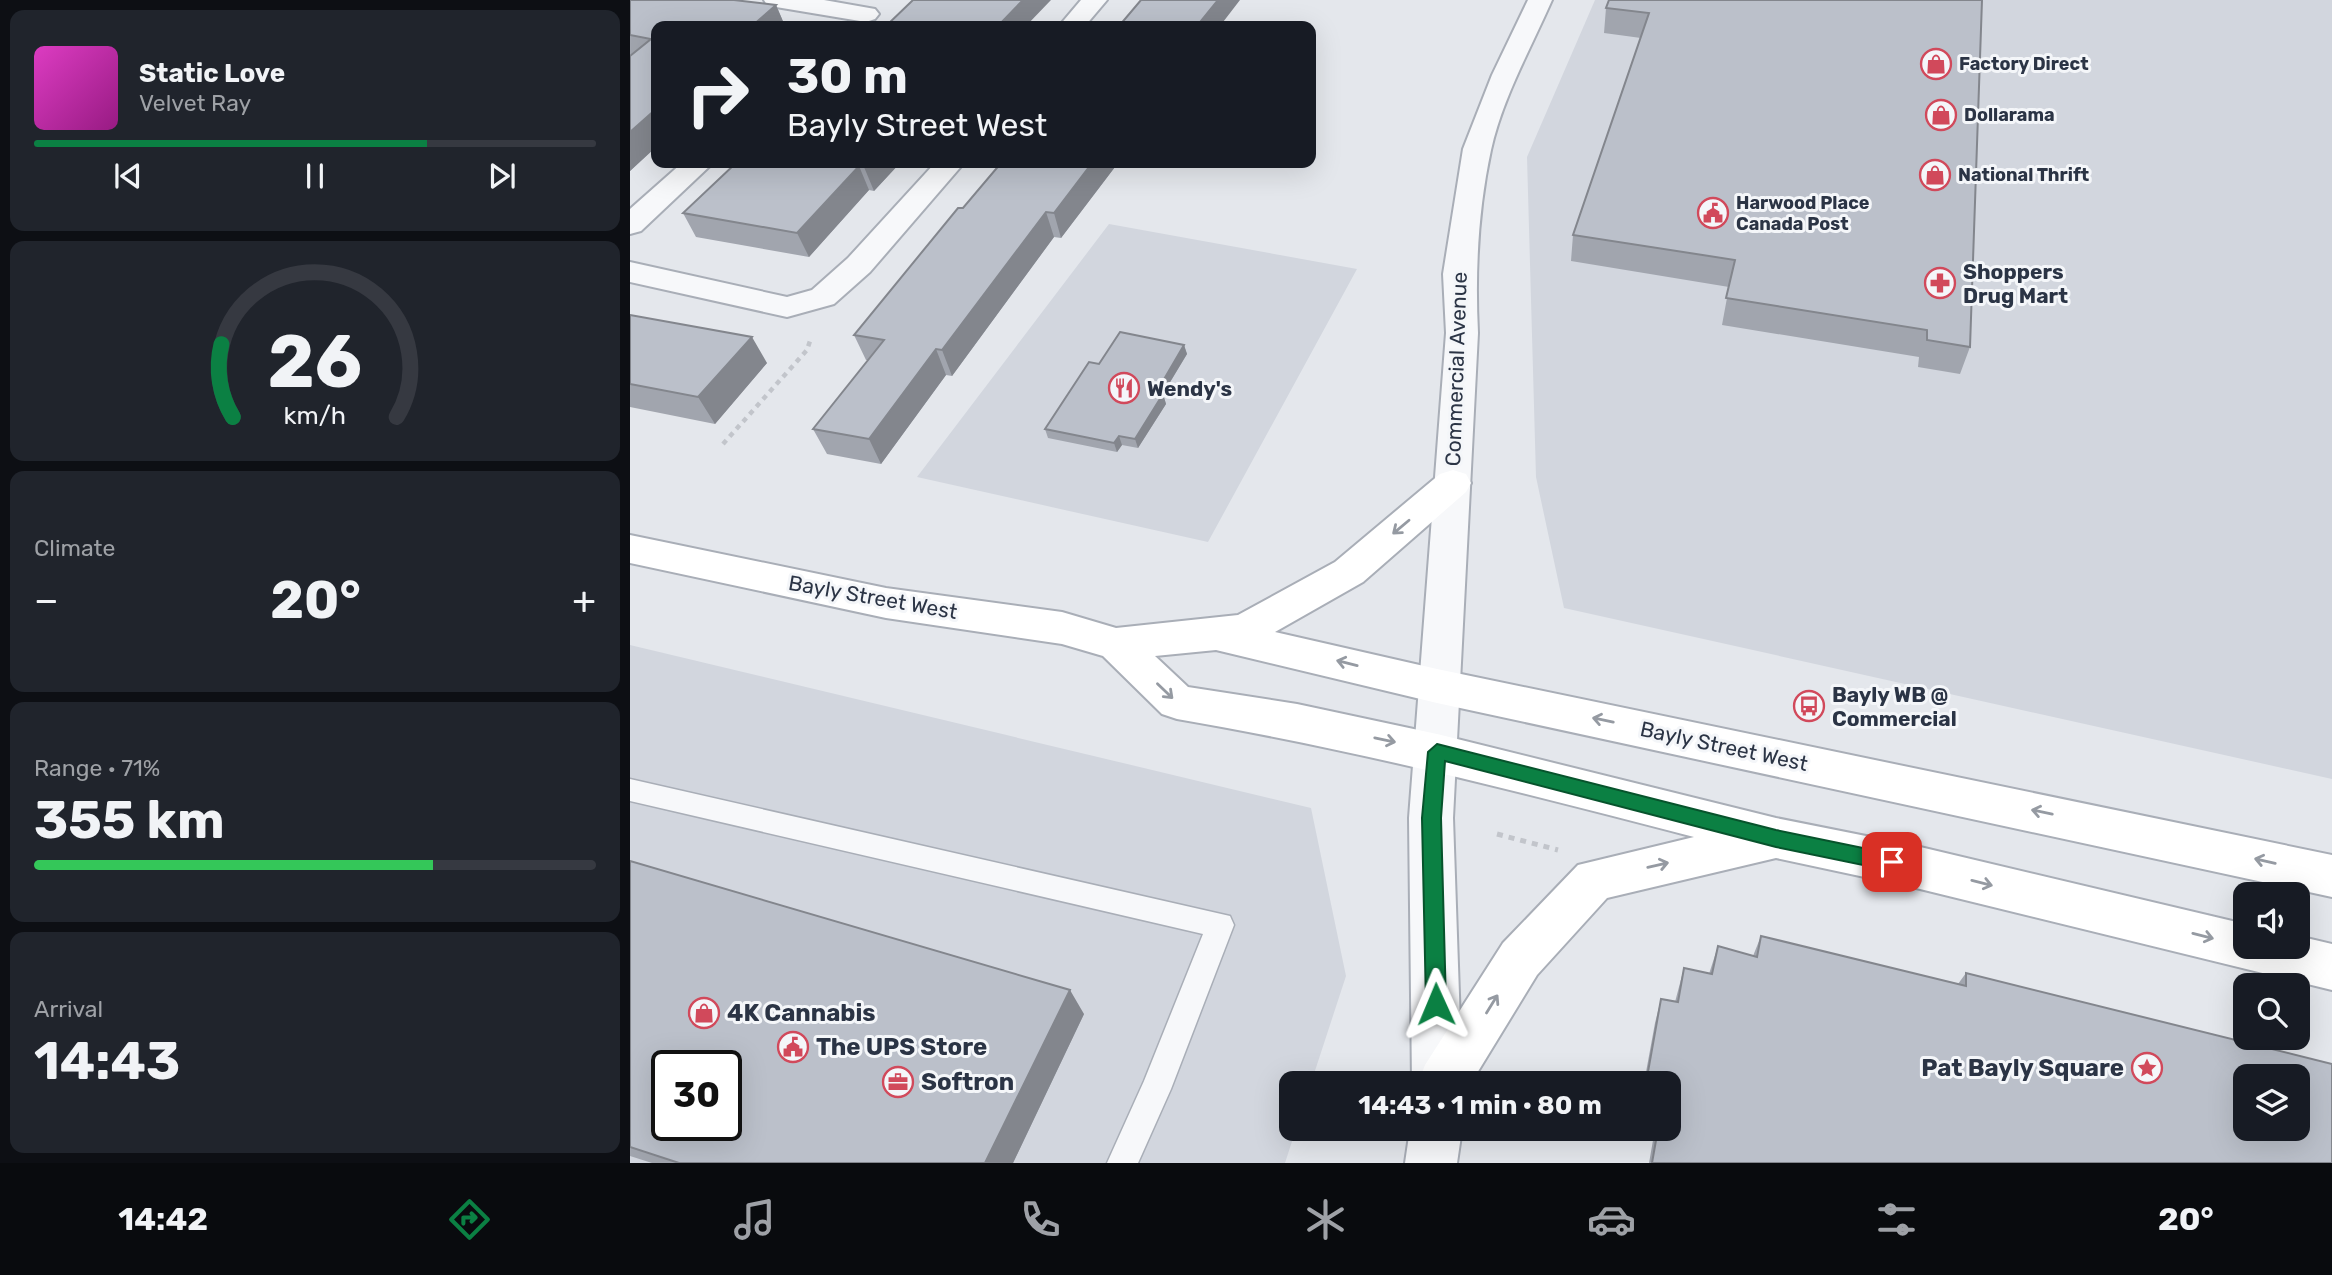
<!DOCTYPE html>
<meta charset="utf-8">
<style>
:root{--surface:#171b24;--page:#20242c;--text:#f1f3f6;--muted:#9ea1a6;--line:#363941;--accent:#0b8043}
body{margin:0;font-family:Rubik,sans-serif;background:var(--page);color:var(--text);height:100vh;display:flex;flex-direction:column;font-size:26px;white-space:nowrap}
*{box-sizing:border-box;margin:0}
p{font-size:23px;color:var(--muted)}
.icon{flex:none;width:38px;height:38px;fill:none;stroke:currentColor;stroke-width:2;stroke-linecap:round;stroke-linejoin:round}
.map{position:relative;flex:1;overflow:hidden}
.side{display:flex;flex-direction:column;gap:10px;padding:10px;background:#0d0f14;width:630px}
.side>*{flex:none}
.top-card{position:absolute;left:21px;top:21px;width:665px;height:147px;border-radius:14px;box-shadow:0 7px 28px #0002;background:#171b24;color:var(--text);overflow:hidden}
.tools{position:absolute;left:1603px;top:882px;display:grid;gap:14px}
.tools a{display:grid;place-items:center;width:77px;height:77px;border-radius:14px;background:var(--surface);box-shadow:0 7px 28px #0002;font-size:35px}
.speed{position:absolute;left:21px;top:1050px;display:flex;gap:14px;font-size:35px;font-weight:700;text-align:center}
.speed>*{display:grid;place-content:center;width:91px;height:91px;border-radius:50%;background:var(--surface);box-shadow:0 7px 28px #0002;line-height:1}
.speed .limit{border:4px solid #111;border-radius:10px;background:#fff;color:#111}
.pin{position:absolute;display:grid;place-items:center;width:60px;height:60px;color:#fff;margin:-30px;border-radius:14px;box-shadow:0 4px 10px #0006}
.me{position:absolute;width:77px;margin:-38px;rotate:359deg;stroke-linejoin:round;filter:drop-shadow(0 0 5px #0008)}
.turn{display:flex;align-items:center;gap:24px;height:147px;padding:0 21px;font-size:32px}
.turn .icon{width:91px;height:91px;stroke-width:2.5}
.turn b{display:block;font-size:49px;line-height:60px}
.big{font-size:52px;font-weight:700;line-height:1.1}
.side .tile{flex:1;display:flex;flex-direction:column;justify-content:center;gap:10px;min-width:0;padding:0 24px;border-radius:14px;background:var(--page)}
.side .dial{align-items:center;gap:0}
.dial svg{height:182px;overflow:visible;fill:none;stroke:var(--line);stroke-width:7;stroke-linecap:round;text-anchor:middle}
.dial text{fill:var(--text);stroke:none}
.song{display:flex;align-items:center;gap:21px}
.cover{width:84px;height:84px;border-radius:10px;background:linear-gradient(135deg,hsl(310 70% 55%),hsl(310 70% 35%))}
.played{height:7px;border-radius:4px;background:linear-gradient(90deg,var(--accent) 70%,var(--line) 70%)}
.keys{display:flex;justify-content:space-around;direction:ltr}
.heat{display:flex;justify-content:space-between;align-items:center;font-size:38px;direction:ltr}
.charge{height:10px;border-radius:5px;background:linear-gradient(90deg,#34c759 71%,var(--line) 0)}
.trip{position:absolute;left:649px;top:1071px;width:402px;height:70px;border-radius:14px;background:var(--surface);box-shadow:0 7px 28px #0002;font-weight:700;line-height:70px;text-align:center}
.tab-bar{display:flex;height:112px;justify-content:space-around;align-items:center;background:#090b0e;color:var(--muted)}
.tab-bar .icon{width:49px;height:49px}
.tab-bar .active{color:var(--accent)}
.tab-bar b{font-size:32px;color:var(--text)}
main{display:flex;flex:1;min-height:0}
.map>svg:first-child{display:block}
</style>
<main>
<section class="side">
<div class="tile">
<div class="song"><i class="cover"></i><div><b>Static Love</b><p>Velvet Ray</p></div></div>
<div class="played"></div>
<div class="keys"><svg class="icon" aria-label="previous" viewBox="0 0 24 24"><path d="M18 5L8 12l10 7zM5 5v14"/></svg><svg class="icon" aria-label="pause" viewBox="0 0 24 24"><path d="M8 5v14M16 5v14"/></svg><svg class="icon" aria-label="next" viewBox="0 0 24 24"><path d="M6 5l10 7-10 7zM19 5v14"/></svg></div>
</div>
<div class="tile dial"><svg viewBox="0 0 100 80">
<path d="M14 69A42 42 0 1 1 86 69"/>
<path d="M14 69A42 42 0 0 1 9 37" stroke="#0b8043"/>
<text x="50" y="56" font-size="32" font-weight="700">26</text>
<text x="50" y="72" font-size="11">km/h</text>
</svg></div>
<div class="tile"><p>Climate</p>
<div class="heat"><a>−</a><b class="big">20°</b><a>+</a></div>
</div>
<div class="tile"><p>Range · 71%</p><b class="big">355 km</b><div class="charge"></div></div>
<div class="tile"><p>Arrival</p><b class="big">14:43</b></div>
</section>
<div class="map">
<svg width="1702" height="1163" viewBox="0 0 1702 1163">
<rect width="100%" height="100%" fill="#e4e7ec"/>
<path fill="#d2d6de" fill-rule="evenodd" d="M965,0H1702V779L934,608L906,477L897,157Z
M479,224L727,269L578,542L287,477Z
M0,645L681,808L716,976L681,1083H662V1129H666L655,1163H0ZM37,1066H96V1125H37Z"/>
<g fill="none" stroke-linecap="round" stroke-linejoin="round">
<g stroke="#a9aeb7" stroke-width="3">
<path id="service" d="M0,779L600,916L604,925L541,1089L508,1163H477L514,1081L573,934L0,801Z"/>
</g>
<g stroke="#a9aeb7" stroke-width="4">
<path id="minor" d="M134,0H194L245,9L249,14L245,19L236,22L146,7L137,5Z
M451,0H477L455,26H429Z
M898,0H922C901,48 872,99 861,150C848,210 845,272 848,333L823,818L832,1083H782L779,818L816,333L813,274L833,149L862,75Z
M52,163H83L11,231L0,234V209Z
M305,163H334L240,272L204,304L157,317L0,282V262L157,297L182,290L218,258Z
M780,1129H832L827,1163H775Z"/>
</g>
<g stroke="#a9aeb7" stroke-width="4">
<path id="secondary" d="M823,470L836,474L841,483L836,492L733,582L645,632L807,669L1702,855V897L807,703L586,650L525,656L558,687L667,704L807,734L1146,818L1286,846L1615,924V947H1668V936L1702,944V990L1286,888L1146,858L977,898L907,975L841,1083H788L795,1065L873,943L948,865L1064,837C892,792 722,749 547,719L532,714L473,656L432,644L256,618L0,563V535L256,588L432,612L486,628L608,615L705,562L810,474Z"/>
</g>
<path stroke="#c2c5cb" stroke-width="4.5" stroke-dasharray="5 5" stroke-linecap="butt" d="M93,444L177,350L181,338"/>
<path stroke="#c2c5cb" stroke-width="5" stroke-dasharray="6 6" stroke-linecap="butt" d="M867,834L928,850"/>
<use href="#service" fill="#f7f8fa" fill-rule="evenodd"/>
<use href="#minor" fill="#f7f8fa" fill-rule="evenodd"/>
<use href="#secondary" fill="#fff" fill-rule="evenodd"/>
</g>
<path fill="#a1a5ae" d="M0,0L146,5L155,26H26V147L0,171Z
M1352,0L1340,347L1330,374L1288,367L1289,357L1092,325L1099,287L941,261L943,235L1011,38L974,33L976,8Z
M106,163H270L244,191L239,190L179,257L66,237L53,213Z
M488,163L431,238L424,237L322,376L316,375L251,464L197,454L183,429L238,360H236L224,335L333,208Z
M0,315L137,363L85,424L0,407Z
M554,345L557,354L533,394L536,404L508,448L492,445L487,452L418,438L415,429L469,364Z
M0,861L454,1014L383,1163H22L0,1156Z
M1131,936L1328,984L1336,973L1702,1163H1019L1025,1129H1040V1083H1014L1025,1023L1031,999L1045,1002L1054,968L1079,974L1088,946L1123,956Z"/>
<path fill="#83868d" d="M393,0H421L396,26H368Z
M588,0H610L590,26H567Z
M146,5L155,26H122Z
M26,109V147L0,171V132Z
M238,163H270L244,191L234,167Z
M462,163H488L431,238L424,213Z
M229,166L239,190L179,257L167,233Z
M416,212L424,237L322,376L312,350Z
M122,337L137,363L85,424L68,397Z
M554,345L557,354L528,402L526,393Z
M306,349L316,375L251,464L239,439Z
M533,394L536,404L508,448L505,439Z
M489,436L492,445L487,452L484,443Z
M440,990L454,1014L383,1163H355Z"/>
<path fill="#bbc0ca" stroke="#83868d" stroke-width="2" fill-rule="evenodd" d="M0,0H104L146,5L122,26H26V109L0,132V56L21,39L0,35Z
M283,0H393L368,26H256Z
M511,0H588L567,26H489Z
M979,0H1352L1340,347L1297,340V330L1096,298L1105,260L943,235L1019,13L976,8Z
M106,163H238L234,167L229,166L167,233L53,213Z
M371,163H462L424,213L416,212L312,350L306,349L239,439L183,429L254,340L224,335L328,208H333Z
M0,315L122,337L68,397L0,384Z
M490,332L554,345L526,393L533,394L505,439L489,436L484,443L415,429L459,362L469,364Z
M0,861L440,990L355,1163H49L0,1147ZM37,1066H96V1125H37Z
M1131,936L1336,986V973L1702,1064V1163H1022L1028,1129H1040V1083H1016L1031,999L1048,1002L1054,968L1082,974L1088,946L1127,957ZM1615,1076H1668V1129H1615Z"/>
<defs><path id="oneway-shaft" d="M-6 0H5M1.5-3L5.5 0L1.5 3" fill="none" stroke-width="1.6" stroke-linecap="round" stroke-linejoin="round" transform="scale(1.75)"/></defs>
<g stroke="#959aa2">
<use href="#oneway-shaft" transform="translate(771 527) rotate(140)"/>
<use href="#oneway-shaft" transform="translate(717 663) rotate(-166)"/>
<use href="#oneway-shaft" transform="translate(535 691) rotate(44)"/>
<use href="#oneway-shaft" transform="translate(973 720) rotate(-168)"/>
<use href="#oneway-shaft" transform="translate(755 740) rotate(12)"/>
<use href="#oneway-shaft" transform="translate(1412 812) rotate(-168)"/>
<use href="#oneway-shaft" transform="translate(1635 861) rotate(-167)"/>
<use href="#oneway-shaft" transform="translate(1028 865) rotate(-13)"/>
<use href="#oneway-shaft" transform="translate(1352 883) rotate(14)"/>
<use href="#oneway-shaft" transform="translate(1573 936) rotate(14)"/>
<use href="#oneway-shaft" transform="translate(862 1004) rotate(-58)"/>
</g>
<path fill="#0b8043" stroke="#07532c" stroke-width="2" d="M807,744L1146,830L1262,854L1269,856L1272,862L1269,868L1262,871L1146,847L815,761L811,818L816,1004L813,1011L806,1014L798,1011L796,1004L792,818L798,752Z"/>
<defs>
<g id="shop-ring" transform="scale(1.575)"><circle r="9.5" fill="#f4f6f9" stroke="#d1495b" stroke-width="1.5"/><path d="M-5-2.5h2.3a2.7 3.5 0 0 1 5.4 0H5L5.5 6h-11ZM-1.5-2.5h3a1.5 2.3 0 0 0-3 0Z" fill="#d1495b"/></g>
<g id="civic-ring" transform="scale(1.575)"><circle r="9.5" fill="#f4f6f9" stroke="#d1495b" stroke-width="1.5"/><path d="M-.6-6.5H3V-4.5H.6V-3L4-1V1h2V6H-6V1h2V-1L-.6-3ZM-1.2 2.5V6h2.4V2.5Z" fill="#d1495b"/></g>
<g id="pharmacy-ring" transform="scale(1.575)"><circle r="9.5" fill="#f4f6f9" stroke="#d1495b" stroke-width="1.5"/><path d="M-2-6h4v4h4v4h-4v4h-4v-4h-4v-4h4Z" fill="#d1495b"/></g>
<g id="restaurant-ring" transform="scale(1.575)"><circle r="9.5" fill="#f4f6f9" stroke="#d1495b" stroke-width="1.5"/><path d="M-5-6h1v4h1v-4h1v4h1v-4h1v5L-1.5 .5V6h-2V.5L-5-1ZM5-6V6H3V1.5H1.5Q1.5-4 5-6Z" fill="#d1495b"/></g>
<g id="bus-ring" transform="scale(1.575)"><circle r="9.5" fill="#f4f6f9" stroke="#d1495b" stroke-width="1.5"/><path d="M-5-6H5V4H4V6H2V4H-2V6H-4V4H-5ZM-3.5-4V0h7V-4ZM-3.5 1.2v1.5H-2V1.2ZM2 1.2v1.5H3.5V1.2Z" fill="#d1495b"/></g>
<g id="sight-ring" transform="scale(1.575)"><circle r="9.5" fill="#f4f6f9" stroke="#d1495b" stroke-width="1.5"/><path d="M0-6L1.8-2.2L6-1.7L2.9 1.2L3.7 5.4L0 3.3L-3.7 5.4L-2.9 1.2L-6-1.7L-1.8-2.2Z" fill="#d1495b"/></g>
<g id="office-ring" transform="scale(1.575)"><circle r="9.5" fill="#f4f6f9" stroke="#d1495b" stroke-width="1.5"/><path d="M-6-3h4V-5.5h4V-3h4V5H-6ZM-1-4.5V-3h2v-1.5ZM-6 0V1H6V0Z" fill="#d1495b"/></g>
</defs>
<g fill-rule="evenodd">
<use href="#shop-ring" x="1306" y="64"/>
<use href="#shop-ring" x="1311" y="115"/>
<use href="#shop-ring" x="1305" y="175"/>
<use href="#civic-ring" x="1083" y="213"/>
<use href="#pharmacy-ring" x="1310" y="283"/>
<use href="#restaurant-ring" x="494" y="388"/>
<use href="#bus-ring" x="1179" y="706"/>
<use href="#shop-ring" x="74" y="1013"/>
<use href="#civic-ring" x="163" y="1047"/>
<use href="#sight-ring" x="1517" y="1068"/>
<use href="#office-ring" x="268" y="1082"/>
</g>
<g text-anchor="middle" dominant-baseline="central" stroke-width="6" stroke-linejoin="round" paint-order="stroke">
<g font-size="18" font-weight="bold" fill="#2b3445" stroke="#f4f6f9" text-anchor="start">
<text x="1329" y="64">Factory Direct</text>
<text x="1334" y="115">Dollarama</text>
<text x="1328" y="175">National Thrift</text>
<text x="1106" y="203">Harwood Place<tspan x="1106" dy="21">Canada Post</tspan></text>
</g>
<g font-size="21" font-weight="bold" fill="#2b3445" stroke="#f4f6f9" text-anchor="start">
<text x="1333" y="271">Shoppers<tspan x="1333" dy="24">Drug Mart</tspan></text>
<text x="517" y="388">Wendy's</text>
<text x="1202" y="694">Bayly WB @<tspan x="1202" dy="24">Commercial</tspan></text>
</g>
<g font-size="21" fill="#2b3445" stroke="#f4f6f9">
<text transform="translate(826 369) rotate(-88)">Commercial Avenue</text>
<text transform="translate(243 597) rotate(10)">Bayly Street West</text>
<text transform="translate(1094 746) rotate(12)">Bayly Street West</text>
</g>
<g font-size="24" font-weight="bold" fill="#2b3445" stroke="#f4f6f9" text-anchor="start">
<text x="97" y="1013">4K Cannabis</text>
<text x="186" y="1047">The UPS Store</text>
<text x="1494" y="1068" text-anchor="end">Pat Bayly Square</text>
<text x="291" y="1082">Softron</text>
</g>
</g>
</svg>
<div class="tools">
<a><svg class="icon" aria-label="sound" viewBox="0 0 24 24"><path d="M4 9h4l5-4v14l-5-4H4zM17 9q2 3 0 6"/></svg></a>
<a><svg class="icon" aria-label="search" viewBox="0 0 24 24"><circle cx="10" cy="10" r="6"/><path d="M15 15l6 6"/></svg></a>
<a><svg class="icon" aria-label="layers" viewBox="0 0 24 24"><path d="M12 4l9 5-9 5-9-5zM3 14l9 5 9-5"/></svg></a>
</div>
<div class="speed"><div class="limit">30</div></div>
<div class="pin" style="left:1262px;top:862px;background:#d93025"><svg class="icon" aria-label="arrive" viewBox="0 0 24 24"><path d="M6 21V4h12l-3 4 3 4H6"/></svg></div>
<svg class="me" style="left:806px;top:1004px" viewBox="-20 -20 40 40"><path d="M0-17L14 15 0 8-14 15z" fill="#0b8043" stroke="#fff" stroke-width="4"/></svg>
<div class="trip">14:43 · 1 min · 80 m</div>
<div class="top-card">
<div class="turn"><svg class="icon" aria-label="right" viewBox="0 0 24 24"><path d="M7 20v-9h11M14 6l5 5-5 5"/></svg><div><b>30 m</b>Bayly Street West</div></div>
</div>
</div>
</main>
<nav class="tab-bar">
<b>14:42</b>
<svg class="icon active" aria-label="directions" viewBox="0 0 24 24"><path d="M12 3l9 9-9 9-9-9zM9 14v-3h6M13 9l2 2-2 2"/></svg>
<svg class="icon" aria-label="music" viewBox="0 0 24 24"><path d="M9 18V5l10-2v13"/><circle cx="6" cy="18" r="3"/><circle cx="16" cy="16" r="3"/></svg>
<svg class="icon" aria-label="phone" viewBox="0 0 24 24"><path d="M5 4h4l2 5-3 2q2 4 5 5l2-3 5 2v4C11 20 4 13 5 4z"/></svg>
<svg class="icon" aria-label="climate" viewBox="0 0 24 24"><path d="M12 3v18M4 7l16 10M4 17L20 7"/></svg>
<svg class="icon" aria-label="car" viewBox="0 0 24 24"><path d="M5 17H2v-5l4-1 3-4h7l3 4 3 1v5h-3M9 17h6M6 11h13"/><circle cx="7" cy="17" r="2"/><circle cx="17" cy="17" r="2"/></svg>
<svg class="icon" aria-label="filters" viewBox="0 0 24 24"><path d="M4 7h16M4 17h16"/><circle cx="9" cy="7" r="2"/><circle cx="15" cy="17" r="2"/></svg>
<b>20°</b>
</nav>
